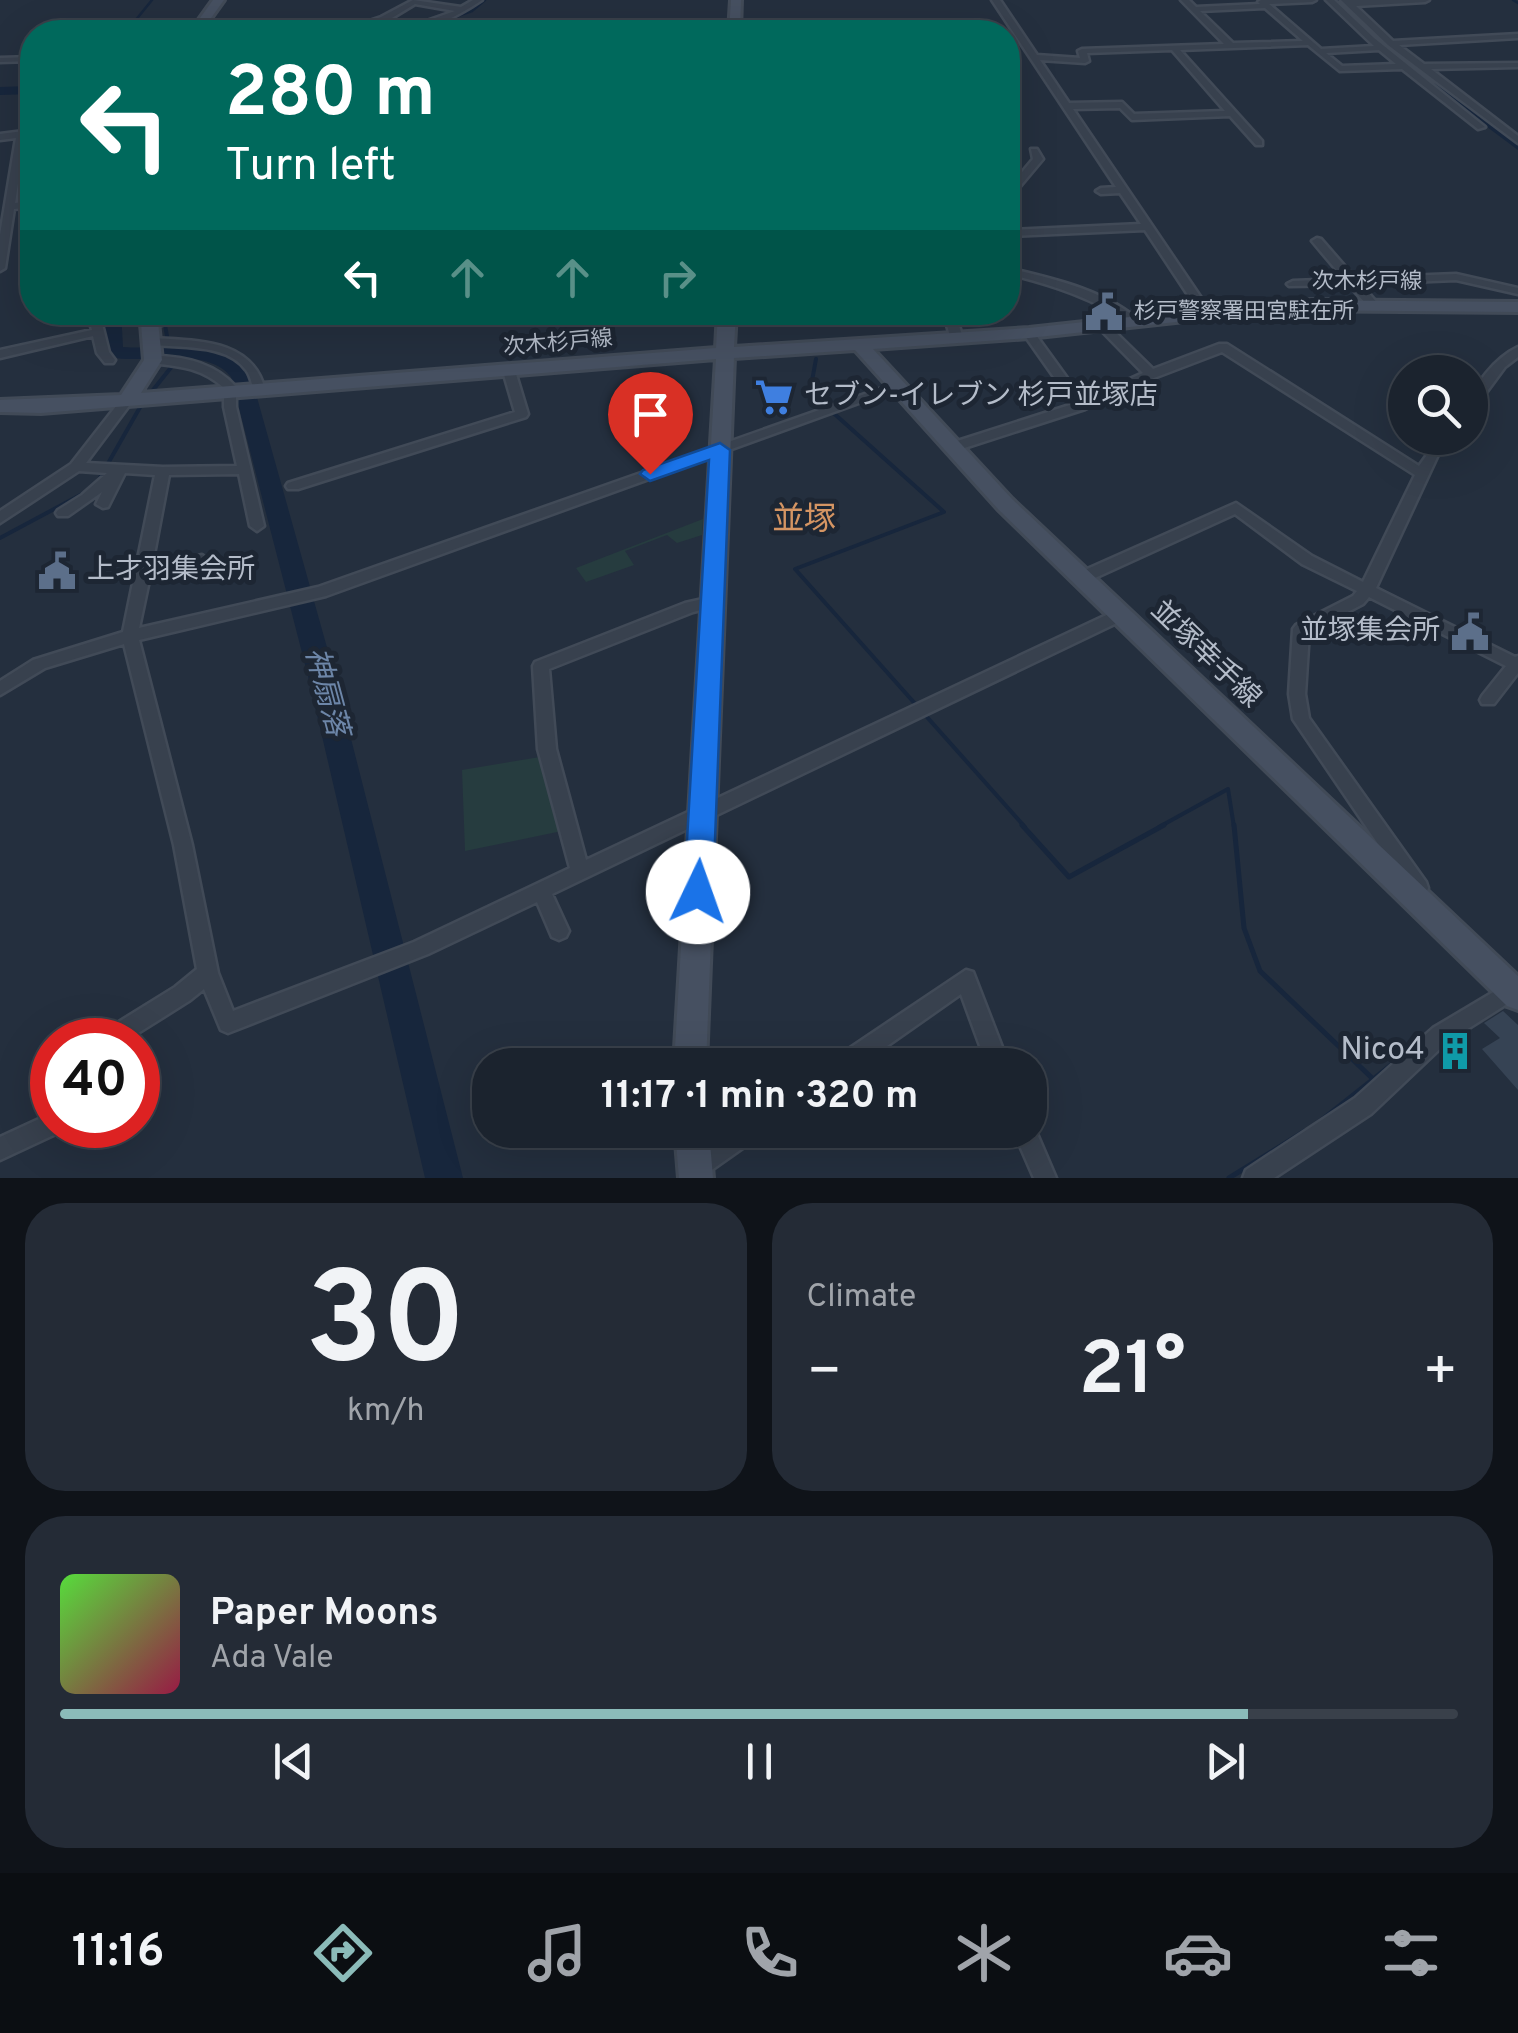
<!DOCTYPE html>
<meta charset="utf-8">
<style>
:root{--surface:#1b232e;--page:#242b36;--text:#f1f3f6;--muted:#a0a4aa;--line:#39404a;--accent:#8bbbb9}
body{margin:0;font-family:Overpass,"Noto Sans JP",sans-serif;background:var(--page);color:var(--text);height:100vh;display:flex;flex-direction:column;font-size:38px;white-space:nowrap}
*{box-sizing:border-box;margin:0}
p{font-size:32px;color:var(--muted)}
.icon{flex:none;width:55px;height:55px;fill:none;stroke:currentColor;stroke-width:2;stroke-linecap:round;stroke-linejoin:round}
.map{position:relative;height:1178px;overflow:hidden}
.side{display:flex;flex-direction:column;gap:25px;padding:25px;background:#0f1319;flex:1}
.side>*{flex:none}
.guide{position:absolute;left:20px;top:20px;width:1000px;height:305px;border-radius:40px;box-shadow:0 10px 40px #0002,0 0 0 2px var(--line);background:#00695c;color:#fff;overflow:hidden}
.buttons{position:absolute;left:1388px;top:355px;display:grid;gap:20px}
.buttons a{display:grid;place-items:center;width:100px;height:100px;border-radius:50%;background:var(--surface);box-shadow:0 10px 40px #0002,0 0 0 2px var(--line);font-size:50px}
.speed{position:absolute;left:30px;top:1018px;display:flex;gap:20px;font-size:50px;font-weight:700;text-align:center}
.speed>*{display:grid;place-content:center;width:130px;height:130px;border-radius:50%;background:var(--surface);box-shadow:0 10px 40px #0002,0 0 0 2px var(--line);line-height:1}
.speed .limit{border:15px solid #d22;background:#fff;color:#111}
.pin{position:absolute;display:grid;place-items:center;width:85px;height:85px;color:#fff;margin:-102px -42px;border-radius:50% 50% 50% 0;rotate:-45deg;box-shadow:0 0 10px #0007}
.pin .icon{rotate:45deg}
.me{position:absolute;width:110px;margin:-55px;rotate:3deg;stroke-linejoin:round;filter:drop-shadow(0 0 8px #0008)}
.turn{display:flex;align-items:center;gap:35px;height:210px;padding:0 40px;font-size:45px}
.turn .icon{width:130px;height:130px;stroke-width:2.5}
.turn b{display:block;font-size:70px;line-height:85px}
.lanes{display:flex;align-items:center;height:95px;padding:0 40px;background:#0003;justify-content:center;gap:50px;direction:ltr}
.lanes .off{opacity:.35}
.big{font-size:75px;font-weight:700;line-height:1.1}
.side .widget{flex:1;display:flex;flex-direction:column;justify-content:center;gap:15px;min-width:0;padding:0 35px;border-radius:40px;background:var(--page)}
.side .dial{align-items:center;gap:0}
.dial b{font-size:130px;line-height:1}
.song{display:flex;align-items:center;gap:30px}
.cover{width:120px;height:120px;border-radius:15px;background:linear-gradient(135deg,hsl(110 70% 55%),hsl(340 70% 35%))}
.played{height:10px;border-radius:5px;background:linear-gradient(90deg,var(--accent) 85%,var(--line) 85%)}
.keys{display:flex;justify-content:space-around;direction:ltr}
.heat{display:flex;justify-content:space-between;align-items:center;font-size:55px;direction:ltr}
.side .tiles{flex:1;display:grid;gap:25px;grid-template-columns:1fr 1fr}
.widget:last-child{grid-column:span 2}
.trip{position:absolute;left:472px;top:1048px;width:575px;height:100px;border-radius:40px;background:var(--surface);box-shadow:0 10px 40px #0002,0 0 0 2px var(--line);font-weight:700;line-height:100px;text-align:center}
.dock{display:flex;height:160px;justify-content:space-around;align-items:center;background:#0b0e12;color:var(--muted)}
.dock .icon{width:70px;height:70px}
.dock .on{color:var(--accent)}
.dock b{font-size:45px;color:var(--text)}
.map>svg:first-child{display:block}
</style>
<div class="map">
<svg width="1518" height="1178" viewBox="0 0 1518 1178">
<rect width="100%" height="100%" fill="#242f3e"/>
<path fill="#263c3f" d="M703,519L702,535L677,543L667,535L625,551L634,565L586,582L576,568Z
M540,757L562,831L465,851L462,770Z"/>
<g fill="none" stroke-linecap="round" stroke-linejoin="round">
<path stroke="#17263c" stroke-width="2.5" d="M1513,0L1518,3
M443,21L472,11L485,0
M126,32L152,0
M163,312L165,322"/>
<path stroke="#17263c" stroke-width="4" d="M816,359L810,392L944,512L795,569L1025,827
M149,395L177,360L170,352L164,320
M98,481L143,402
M0,538L84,493
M1159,827L1228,789L1234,827"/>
<path stroke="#17263c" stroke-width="5" d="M1022,825L1069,877L1164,825
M1234,825L1244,928L1260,971L1372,1078
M1318,1123L1400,1058
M1229,1178L1305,1131"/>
<path fill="#17263c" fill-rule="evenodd" d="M1328,0H1341L1379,33L1518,138V150L1369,39Z
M32,86V94L0,95V87Z
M102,312H121L123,347C165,350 223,337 251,376L335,676L463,1178H425L308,676L231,377C206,345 145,365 110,357L100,344Z"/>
</g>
<path fill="#364354" d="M1503,1011L1518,1025V1090L1482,1049L1500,1038L1484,1023Z"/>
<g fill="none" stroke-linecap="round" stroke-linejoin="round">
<g stroke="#414a57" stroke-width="5">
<path id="street" d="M413,0L461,7L473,0H482C460,15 425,34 395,32L455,11L415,4L387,21L347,32H336L381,17Z
M992,0H1000L1037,55L1080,58L1078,51L1082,49L1224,44L1181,0H1189L1196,7L1260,4L1258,2L1261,0H1316L1312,2L1269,4L1321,49L1374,46L1326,0H1334L1374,38L1485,127L1478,129L1402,69L1340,71L1308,45L1180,50L1262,141V145H1256L1230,116L1132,120L1120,108L1073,109L1212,314L1206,317L1202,316L1145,230L1008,236V230L1141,224L1120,193L1101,194L1096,191L1101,188L1116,187ZM1265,8L1303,41L1233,43L1200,11ZM1172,50L1225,111L1134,114L1122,102L1069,103L1040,60L1085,63L1089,61L1087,53ZM1379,50L1396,64L1342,66L1326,53Z
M1341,0H1429L1425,2L1356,6L1393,41L1518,34V38L1399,45L1424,64L1518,63V67L1431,69L1518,136V143L1388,45Z
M32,57V61L0,62V58Z
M32,130V136L25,137L15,203L32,201V207L14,209L5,268L0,271V235L16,138L0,140V134Z
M1031,149H1037L1043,159L1011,197L1008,198V189L1033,159Z
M1317,238L1321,239L1355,278L1456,274L1518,288V294L1456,280L1361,284L1378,304L1372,307L1368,306L1349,285L1289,286L1287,284L1293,281L1344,279L1312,241Z
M1008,268C1054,279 1106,290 1142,323L1140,325H1132C1094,298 1052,285 1008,274Z
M87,312H99L109,352L115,360L113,363H105L97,353L93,336L0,358V350L92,330Z
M192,312H216L149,328L143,325L145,323Z
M943,312H955L963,339L961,341L957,343L951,339Z
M1103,323L1107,324L1153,369L1219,344H1227L1419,466L1439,438H1452L1438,455L1376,588L1515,657L1518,656V673L1494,704H1482L1480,700L1482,696L1506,666L1369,597L1363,604L1309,632L1305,694L1309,718L1426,882L1428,888L1426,894L1419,896L1412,894L1293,719L1289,694L1293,629L1296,625L1353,596L1357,591L1302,564L1235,514L1086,582L1081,583L1074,578L1076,574L1236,503L1312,556L1363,582L1415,475L1222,352L1125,389L1085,409L958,450H948L946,447L948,444L1073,404L1023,333L1025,331H1033L1083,400L1143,373L1099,328V324Z
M152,338C196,341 252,338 265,390L259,394L255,393C252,386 251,376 246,370C226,342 177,349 148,344L146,342Z
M1518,347V357L1505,367L1474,409L1470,410C1470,386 1497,357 1518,347Z
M153,356C184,356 215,363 236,387V407L264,526L257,531L250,526L239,474L169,475L152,565L202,555L209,560L202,565L150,576L139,628L318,587L893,384L897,383L903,387L326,596L139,640L192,845L218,973L233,1011L414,942L570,868L538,749L533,666L535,662L685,603L712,597L720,602L717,606L693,612L549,669L556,749L586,860L1115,611H1125L1128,615L1125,619L552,894L569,931L566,937L559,940L552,937L537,902L428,954L228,1033L221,1030L204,989L189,1001L127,1040H98L101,1033L175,987L197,969L174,845L124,644L45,668L0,695V681L33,660L123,632L155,475L125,473L108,507L103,508L96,504L102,492L68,516H58L56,513L58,510L82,495L107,473L79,471L0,523V511L71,464L124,396L128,395L134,399L86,463L163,467L237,466L224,407V388C201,367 178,366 149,363V357Z
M509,367L515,371L528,414L526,417L298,489H288L286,486L288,483L515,412L503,371Z
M966,970L973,972L1009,1065H987L961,994L860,1065H831L835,1058Z
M1512,981L1518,983V997L1447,1042L1371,1114L1274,1178H1243L1246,1170L1355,1098L1433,1028Z
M52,1113V1125H63L60,1132L0,1160V1137Z
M1030,1121L1032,1122L1056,1178H1034L1013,1130H1030Z
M730,1130H760L757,1138L703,1176L698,1178L687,1176L684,1168L687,1160Z"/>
</g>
<g stroke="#414a57" stroke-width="6">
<path id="secondary" d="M213,0H224L201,32H190Z
M731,0H741L740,32H729Z
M1286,300L1518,302V312L1286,310L1029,338L873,349L1012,499L1518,976V1010L1507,1006L998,509L855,350L734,358L706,1065H674L716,359L41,413L0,412V400L121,395L144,360L140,312H157L162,360L141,393L716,348L718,312H736L734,347L1029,328Z
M675,1130H709L713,1178H679Z"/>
</g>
<use href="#street" fill="#38414e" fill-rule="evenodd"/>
<use href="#secondary" fill="#465061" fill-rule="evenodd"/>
</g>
<path fill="#1a73e8" stroke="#114b97" stroke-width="2.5" d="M720,443L730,450L713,892L709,901L698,905L688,901L684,892L709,460L650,481L640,474L643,470Z"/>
<defs>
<g id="civic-bare" transform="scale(3)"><path d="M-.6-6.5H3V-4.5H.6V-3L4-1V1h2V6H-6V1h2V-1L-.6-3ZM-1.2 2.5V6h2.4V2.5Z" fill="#5c6f8a" stroke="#1d2633" stroke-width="2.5" paint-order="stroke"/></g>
<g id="supermarket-bare" transform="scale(3)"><path d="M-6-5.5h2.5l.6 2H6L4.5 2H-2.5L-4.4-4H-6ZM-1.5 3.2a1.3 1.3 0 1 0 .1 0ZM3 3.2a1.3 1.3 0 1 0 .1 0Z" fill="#3f7fe0" stroke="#1d2633" stroke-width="2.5" paint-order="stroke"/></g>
<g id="building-bare" transform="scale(3)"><path d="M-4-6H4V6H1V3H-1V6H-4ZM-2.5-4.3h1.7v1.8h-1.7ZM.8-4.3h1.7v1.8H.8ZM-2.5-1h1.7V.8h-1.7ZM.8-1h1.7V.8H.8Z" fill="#0f9aa8" stroke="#1d2633" stroke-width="2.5" paint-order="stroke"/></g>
</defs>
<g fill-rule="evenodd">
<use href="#civic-bare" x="1104" y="312"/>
<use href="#supermarket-bare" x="774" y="397"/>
<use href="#civic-bare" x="57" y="571"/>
<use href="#civic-bare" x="1470" y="632"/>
<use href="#building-bare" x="1455" y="1051"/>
</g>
<g text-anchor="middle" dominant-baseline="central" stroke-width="10" stroke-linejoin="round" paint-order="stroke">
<g font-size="22" fill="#b4bcc9" stroke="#1d2633">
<text x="1367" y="282">次木杉戸線</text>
<text transform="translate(558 344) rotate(-5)">次木杉戸線</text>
</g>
<g font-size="22" fill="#b4bcc9" stroke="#1d2633" text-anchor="start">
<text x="1134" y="312">杉戸警察署田宮駐在所</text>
</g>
<g font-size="28" fill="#b4bcc9" stroke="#1d2633" text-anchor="start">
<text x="804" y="397">セブン-イレブン 杉戸並塚店</text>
<text x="87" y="571">上才羽集会所</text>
<text x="1440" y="632" text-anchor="end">並塚集会所</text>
</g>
<g font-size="28" fill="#b4bcc9" stroke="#1d2633">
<text transform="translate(1205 655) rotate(44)">並塚幸手線</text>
</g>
<g font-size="30" font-style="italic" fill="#6d86a8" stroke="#1d2633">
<text transform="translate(325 692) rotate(75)">神扇落</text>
</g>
<g font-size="32" fill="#d59563" stroke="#1d2633">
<text x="804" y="521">並塚</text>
</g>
<g font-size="32" fill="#b4bcc9" stroke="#1d2633" text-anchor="end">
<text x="1425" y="1051">Nico4</text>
</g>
</g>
</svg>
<div class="buttons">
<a><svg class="icon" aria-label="search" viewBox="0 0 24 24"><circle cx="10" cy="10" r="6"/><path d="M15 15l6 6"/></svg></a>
</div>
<div class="speed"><div class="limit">40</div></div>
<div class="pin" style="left:650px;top:474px;background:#d93025"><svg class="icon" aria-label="arrive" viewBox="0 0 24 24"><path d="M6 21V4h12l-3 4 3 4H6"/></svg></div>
<svg class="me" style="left:698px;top:892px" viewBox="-20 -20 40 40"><circle r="19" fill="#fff"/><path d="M0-13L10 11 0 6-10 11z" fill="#1a73e8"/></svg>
<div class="trip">11:17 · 1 min · 320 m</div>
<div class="guide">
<div class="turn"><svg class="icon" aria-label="left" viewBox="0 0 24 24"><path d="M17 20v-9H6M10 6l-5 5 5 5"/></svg><div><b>280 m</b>Turn left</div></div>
<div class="lanes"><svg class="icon" aria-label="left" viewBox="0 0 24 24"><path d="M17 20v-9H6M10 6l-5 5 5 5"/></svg><svg class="icon off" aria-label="ahead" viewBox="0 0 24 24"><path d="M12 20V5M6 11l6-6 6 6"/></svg><svg class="icon off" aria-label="ahead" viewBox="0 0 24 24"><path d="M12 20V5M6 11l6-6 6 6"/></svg><svg class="icon off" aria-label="right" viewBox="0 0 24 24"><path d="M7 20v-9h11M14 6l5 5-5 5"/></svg></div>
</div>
</div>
<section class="side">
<div class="tiles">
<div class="widget dial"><b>30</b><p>km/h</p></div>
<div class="widget"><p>Climate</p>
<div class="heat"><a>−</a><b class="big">21°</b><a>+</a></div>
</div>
<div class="widget">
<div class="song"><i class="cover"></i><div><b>Paper Moons</b><p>Ada Vale</p></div></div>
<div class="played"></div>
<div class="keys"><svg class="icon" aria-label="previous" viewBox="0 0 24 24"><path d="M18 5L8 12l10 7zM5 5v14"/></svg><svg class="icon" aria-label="pause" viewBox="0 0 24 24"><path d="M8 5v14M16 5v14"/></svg><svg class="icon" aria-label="next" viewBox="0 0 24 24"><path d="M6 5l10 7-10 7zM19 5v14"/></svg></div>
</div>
</div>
</section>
<nav class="dock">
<b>11:16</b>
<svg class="icon on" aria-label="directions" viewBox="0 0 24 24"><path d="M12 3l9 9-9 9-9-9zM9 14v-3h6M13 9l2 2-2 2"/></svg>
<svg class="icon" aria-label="music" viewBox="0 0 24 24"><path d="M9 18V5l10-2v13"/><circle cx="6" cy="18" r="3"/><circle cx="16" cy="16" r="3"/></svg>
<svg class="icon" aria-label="phone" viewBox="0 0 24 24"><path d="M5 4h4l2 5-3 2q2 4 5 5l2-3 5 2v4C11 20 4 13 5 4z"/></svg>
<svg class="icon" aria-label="climate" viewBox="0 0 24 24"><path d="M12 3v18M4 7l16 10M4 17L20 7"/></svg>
<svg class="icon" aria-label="car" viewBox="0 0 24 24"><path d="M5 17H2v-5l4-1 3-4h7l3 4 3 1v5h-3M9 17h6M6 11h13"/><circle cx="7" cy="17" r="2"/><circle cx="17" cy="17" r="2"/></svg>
<svg class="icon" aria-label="filters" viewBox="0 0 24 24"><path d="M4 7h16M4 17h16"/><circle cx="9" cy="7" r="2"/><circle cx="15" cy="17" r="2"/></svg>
</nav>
